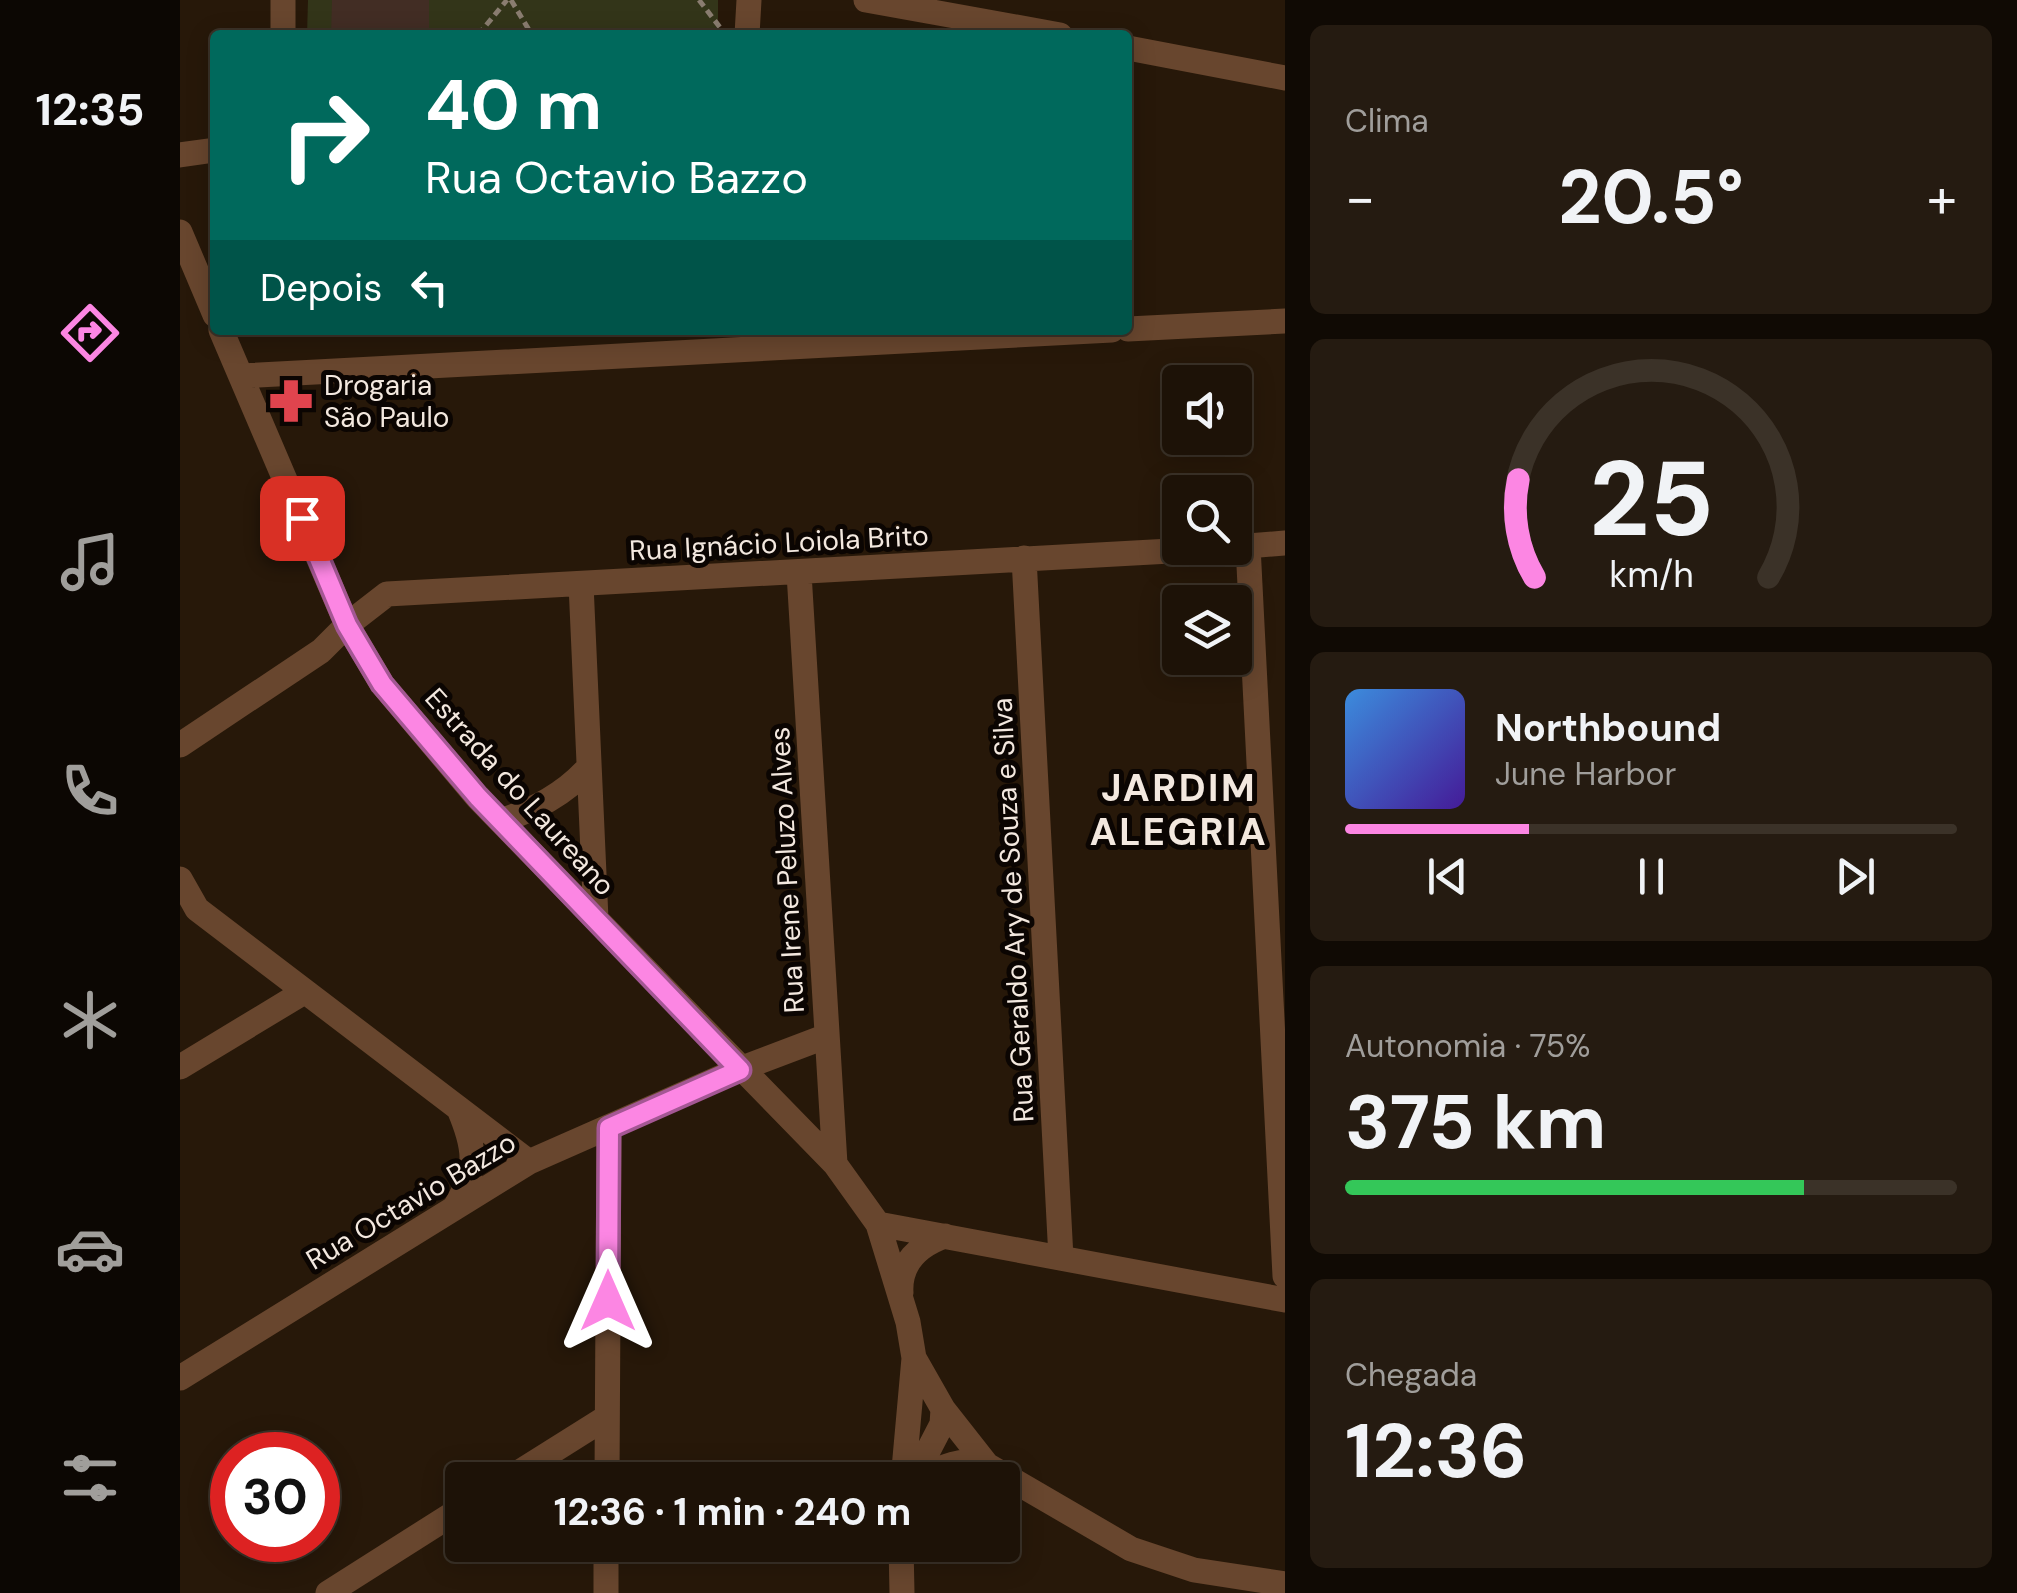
<!DOCTYPE html>
<html lang="pt">
<meta charset="utf-8">
<style>
:root{--surface:#1d1207;--page:#251b11;--text:#f1f3f6;--muted:#a09e9b;--line:#3b3228;--accent:#fc86e3}
body{margin:0;font-family:"DM Sans",sans-serif;background:var(--page);color:var(--text);height:100vh;display:flex;flex-direction:column;font-size:38px;white-space:nowrap}
*{box-sizing:border-box;margin:0}
p{font-size:32px;color:var(--muted)}
.icon{flex:none;width:55px;height:55px;fill:none;stroke:currentColor;stroke-width:2;stroke-linecap:round;stroke-linejoin:round}
.map{position:relative;flex:1;overflow:hidden}
.details{display:flex;flex-direction:column;gap:25px;padding:25px;background:#100a04;width:732px}
.details>*{flex:none}
.banner{position:absolute;left:30px;top:30px;width:922px;height:305px;border-radius:10px;box-shadow:0 5px 25px #0003,0 0 0 2px var(--line);background:#00695c;color:#fff;overflow:hidden}
.buttons{position:absolute;left:982px;top:365px;display:grid;gap:20px}
.buttons a{display:grid;place-items:center;width:90px;height:90px;border-radius:10px;background:var(--surface);box-shadow:0 5px 25px #0003,0 0 0 2px var(--line);font-size:50px}
.speed{position:absolute;left:30px;top:1432px;display:flex;gap:20px;font-size:50px;font-weight:700;text-align:center}
.speed>*{display:grid;place-content:center;width:130px;height:130px;border-radius:50%;background:var(--surface);box-shadow:0 5px 25px #0003,0 0 0 2px var(--line);line-height:1}
.speed .limit{border:15px solid #d22;background:#fff;color:#111}
.pin{position:absolute;display:grid;place-items:center;width:85px;height:85px;color:#fff;margin:-42px;border-radius:20px;box-shadow:0 5px 15px #0006}
.me{position:absolute;width:110px;margin:-55px;rotate:0deg;stroke-linejoin:round;filter:drop-shadow(0 0 8px #0008)}
.turn{display:flex;align-items:center;gap:35px;height:210px;padding:0 50px;font-size:45px}
.turn .icon{width:130px;height:130px;stroke-width:2.5}
.turn b{display:block;font-size:70px;line-height:85px}
.then{display:flex;align-items:center;height:95px;padding:0 50px;background:#0003;gap:20px;font-size:38px}
.big{font-size:75px;font-weight:700;line-height:1.1}
.details .widget{flex:1;display:flex;flex-direction:column;justify-content:center;gap:15px;min-width:0;padding:0 35px;border-radius:15px;background:var(--page)}
.details .dial{align-items:center;gap:0}
.dial svg{height:260px;overflow:visible;fill:none;stroke:var(--line);stroke-width:7;stroke-linecap:round;text-anchor:middle}
.dial text{fill:var(--text);stroke:none}
.song{display:flex;align-items:center;gap:30px}
.cover{width:120px;height:120px;border-radius:15px;background:linear-gradient(135deg,hsl(210 70% 55%),hsl(260 70% 35%))}
.played{height:10px;border-radius:5px;background:linear-gradient(90deg,var(--accent) 30%,var(--line) 30%)}
.keys{display:flex;justify-content:space-around;direction:ltr}
.heat{display:flex;justify-content:space-between;align-items:center;font-size:55px;direction:ltr}
.charge{height:15px;border-radius:8px;background:linear-gradient(90deg,#34c759 75%,var(--line) 0)}
.trip{position:absolute;left:265px;top:1462px;width:575px;height:100px;border-radius:10px;background:var(--surface);box-shadow:0 5px 25px #0003,0 0 0 2px var(--line);font-weight:700;line-height:100px;text-align:center}
main{display:flex;flex:1;min-height:0}
.menu{display:flex;flex-direction:column;width:180px;justify-content:space-around;align-items:center;background:#0c0703;color:var(--muted)}
.menu .icon{width:70px;height:70px}
.menu .current{color:var(--accent)}
.menu b{font-size:45px;color:var(--text)}
.map>svg:first-child{display:block}
</style>
<main>
<nav class="menu">
<b>12:35</b>
<svg class="icon current" aria-label="directions" viewBox="0 0 24 24"><path d="M12 3l9 9-9 9-9-9zM9 14v-3h6M13 9l2 2-2 2"/></svg>
<svg class="icon" aria-label="music" viewBox="0 0 24 24"><path d="M9 18V5l10-2v13"/><circle cx="6" cy="18" r="3"/><circle cx="16" cy="16" r="3"/></svg>
<svg class="icon" aria-label="phone" viewBox="0 0 24 24"><path d="M5 4h4l2 5-3 2q2 4 5 5l2-3 5 2v4C11 20 4 13 5 4z"/></svg>
<svg class="icon" aria-label="climate" viewBox="0 0 24 24"><path d="M12 3v18M4 7l16 10M4 17L20 7"/></svg>
<svg class="icon" aria-label="car" viewBox="0 0 24 24"><path d="M5 17H2v-5l4-1 3-4h7l3 4 3 1v5h-3M9 17h6M6 11h13"/><circle cx="7" cy="17" r="2"/><circle cx="17" cy="17" r="2"/></svg>
<svg class="icon" aria-label="filters" viewBox="0 0 24 24"><path d="M4 7h16M4 17h16"/><circle cx="9" cy="7" r="2"/><circle cx="15" cy="17" r="2"/></svg>
</nav>
<div class="map">
<svg width="1105" height="1593" viewBox="0 0 1105 1593">
<rect width="100%" height="100%" fill="#271809"/>
<path fill="#333519" d="M128,0H538V35H127Z"/>
<path fill="#422d24" d="M152,0H249V35H151Z"/>
<g fill="none" stroke-linecap="round" stroke-linejoin="round">
<path stroke="#8a7d70" stroke-width="5" stroke-dasharray="8 5" stroke-linecap="butt" d="M331,0L352,35
M519,0L542,30
M298,35L327,0"/>
<path stroke="#68462e" stroke-width="25" d="M686,0L880,35
M103,35V0
M567,35L569,0
M948,48L1105,78
M0,155L35,150
M0,232L35,315
M948,329L1105,321
M41,330L167,625L202,684L297,797L655,1164L698,1224L728,1322L734,1358L723,1480
M61,376L932,330
M1068,546L1105,1276
M1055,547L1105,543
M844,558L881,1258
M619,573L655,1164
M401,584L416,919
M0,745L141,651L167,625L207,594L1045,548
M321,821C355,809 384,795 409,767
M0,879L17,909L349,1162
M0,1067L124,992
M275,1207C298,1169 296,1149 279,1109
M698,1224L1105,1300
M721,1293C719,1263 739,1245 765,1236
M734,1358L763,1409L807,1465
M0,1378L349,1162L560,1069L647,1036
M327,1480L427,1417
M427,1480L429,1128
M733,1480L762,1424L763,1409
M741,1480C763,1465 781,1458 807,1465L951,1549L1014,1570L1105,1584
M721,1545L722,1593
M148,1593L282,1508
M426,1593V1545"/>
</g>
<g fill="none" stroke-linecap="round" stroke-linejoin="round">
<g stroke="#a45794" stroke-width="25">
<path id="route" d="M122,518L167,625L202,684L298,797L560,1070L429,1128L428,1301"/>
</g>
<use href="#route" stroke="#fc86e3" stroke-width="18"/>
</g>
<defs>
<g id="pharmacy-bare" transform="scale(3.45)"><path d="M-2-6h4v4h4v4h-4v4h-4v-4h-4v-4h4Z" fill="#e0444e" stroke="#0b0502" stroke-width="2.5" paint-order="stroke"/></g>
</defs>
<g fill-rule="evenodd">
<use href="#pharmacy-bare" x="111" y="401"/>
</g>
<g text-anchor="middle" dominant-baseline="central" stroke-width="10" stroke-linejoin="round" paint-order="stroke">
<g font-size="28" fill="#f3e8df" stroke="#0b0502" text-anchor="start">
<text x="144" y="385">Drogaria<tspan x="144" dy="32">São Paulo</tspan></text>
</g>
<g font-size="28" fill="#f3e8df" stroke="#0b0502">
<text transform="translate(599 543) rotate(-3)">Rua Ignácio Loiola Brito</text>
<text transform="translate(340 792) rotate(48)">Estrada do Laureano</text>
<text transform="translate(607 870) rotate(-93)">Rua Irene Peluzo Alves</text>
<text transform="translate(833 910) rotate(-93)">Rua Geraldo Ary de Souza e Silva</text>
<text transform="translate(231 1201) rotate(-31)">Rua Octavio Bazzo</text>
</g>
<g font-size="38" font-weight="bold" letter-spacing="2.5" fill="#f3e8df" stroke="#0b0502">
<text x="999" y="788">JARDIM<tspan x="999" dy="44">ALEGRIA</tspan></text>
</g>
</g>
</svg>
<div class="buttons">
<a><svg class="icon" aria-label="sound" viewBox="0 0 24 24"><path d="M4 9h4l5-4v14l-5-4H4zM17 9q2 3 0 6"/></svg></a>
<a><svg class="icon" aria-label="search" viewBox="0 0 24 24"><circle cx="10" cy="10" r="6"/><path d="M15 15l6 6"/></svg></a>
<a><svg class="icon" aria-label="layers" viewBox="0 0 24 24"><path d="M12 4l9 5-9 5-9-5zM3 14l9 5 9-5"/></svg></a>
</div>
<div class="speed"><div class="limit">30</div></div>
<div class="pin" style="left:122px;top:518px;background:#d93025"><svg class="icon" aria-label="arrive" viewBox="0 0 24 24"><path d="M6 21V4h12l-3 4 3 4H6"/></svg></div>
<svg class="me" style="left:428px;top:1301px" viewBox="-20 -20 40 40"><path d="M0-17L14 15 0 8-14 15z" fill="#fc86e3" stroke="#fff" stroke-width="4"/></svg>
<div class="trip">12:36 · 1 min · 240 m</div>
<div class="banner">
<div class="turn"><svg class="icon" aria-label="right" viewBox="0 0 24 24"><path d="M7 20v-9h11M14 6l5 5-5 5"/></svg><div><b>40 m</b>Rua Octavio Bazzo</div></div>
<div class="then">Depois<svg class="icon" aria-label="left" viewBox="0 0 24 24"><path d="M17 20v-9H6M10 6l-5 5 5 5"/></svg></div>
</div>
</div>
<section class="details">
<div class="widget"><p>Clima</p>
<div class="heat"><a>−</a><b class="big">20.5°</b><a>+</a></div>
</div>
<div class="widget dial"><svg viewBox="0 0 100 80">
<path d="M14 69A42 42 0 1 1 86 69"/>
<path d="M14 69A42 42 0 0 1 9 39" stroke="#fc86e3"/>
<text x="50" y="56" font-size="32" font-weight="700">25</text>
<text x="50" y="72" font-size="11">km/h</text>
</svg></div>
<div class="widget">
<div class="song"><i class="cover"></i><div><b>Northbound</b><p>June Harbor</p></div></div>
<div class="played"></div>
<div class="keys"><svg class="icon" aria-label="previous" viewBox="0 0 24 24"><path d="M18 5L8 12l10 7zM5 5v14"/></svg><svg class="icon" aria-label="pause" viewBox="0 0 24 24"><path d="M8 5v14M16 5v14"/></svg><svg class="icon" aria-label="next" viewBox="0 0 24 24"><path d="M6 5l10 7-10 7zM19 5v14"/></svg></div>
</div>
<div class="widget"><p>Autonomia · 75%</p><b class="big">375 km</b><div class="charge"></div></div>
<div class="widget"><p>Chegada</p><b class="big">12:36</b></div>
</section>
</main>
